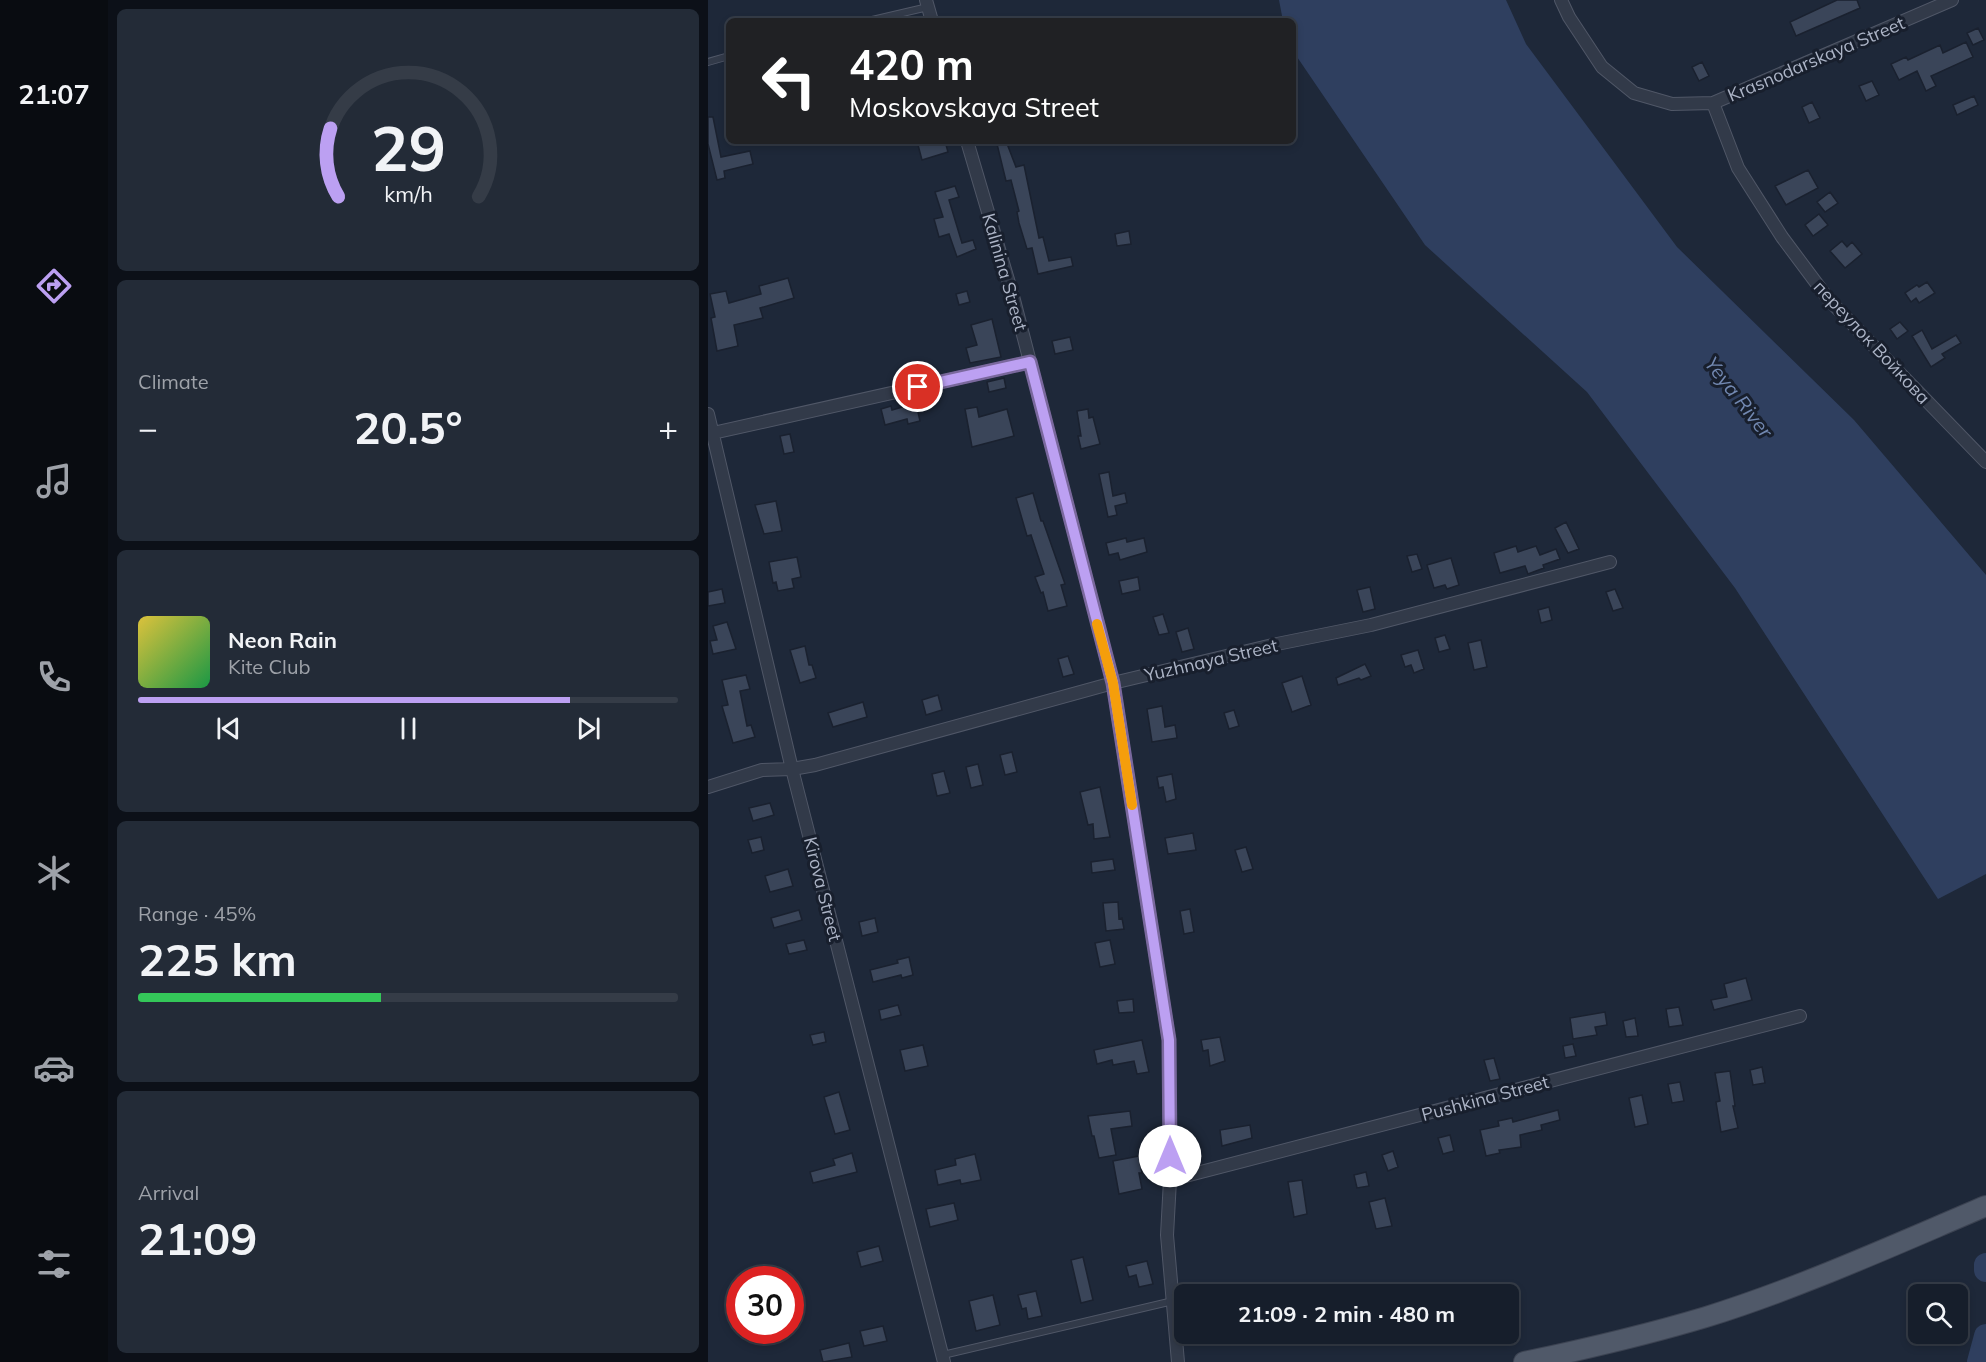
<!DOCTYPE html>
<meta charset="utf-8">
<style>
:root{--surface:#161e2b;--page:#232b37;--text:#f1f3f6;--muted:#9ea2a9;--line:#353c47;--accent:#bca0f2}
body{margin:0;font-family:Mulish,sans-serif;background:var(--page);color:var(--text);height:100vh;display:flex;flex-direction:column;font-size:22px;white-space:nowrap}
*{box-sizing:border-box;margin:0}
p{font-size:20px;color:var(--muted)}
.icon{flex:none;width:33px;height:33px;fill:none;stroke:currentColor;stroke-width:2;stroke-linecap:round;stroke-linejoin:round}
.map{position:relative;flex:1;overflow:hidden}
.drawer{display:flex;flex-direction:column;gap:9px;padding:9px;background:#0c1018;width:600px}
.drawer>*{flex:none}
.hud{position:absolute;left:18px;top:18px;width:570px;height:126px;border-radius:9px;box-shadow:0 3px 9px #0003,0 0 0 2px var(--line);background:#202124;color:#fff;overflow:hidden}
.tools{position:absolute;left:1200px;top:1284px;display:grid;gap:12px}
.tools a{display:grid;place-items:center;width:60px;height:60px;border-radius:9px;background:var(--surface);box-shadow:0 3px 9px #0003,0 0 0 2px var(--line);font-size:30px}
.speed{position:absolute;left:18px;top:1266px;display:flex;gap:12px;font-size:30px;font-weight:700;text-align:center}
.speed>*{display:grid;place-content:center;width:78px;height:78px;border-radius:50%;background:var(--surface);box-shadow:0 3px 9px #0003,0 0 0 2px var(--line);line-height:1}
.speed .limit{border:9px solid #d22;background:#fff;color:#111}
.pin{position:absolute;display:grid;place-items:center;width:51px;height:51px;color:#fff;margin:-26px;border:3px solid #fff;border-radius:50%;box-shadow:0 2px 6px #0007}
.me{position:absolute;width:66px;margin:-33px;rotate:0deg;stroke-linejoin:round;filter:drop-shadow(0 0 4px #0008)}
.turn{display:flex;align-items:center;gap:21px;height:126px;padding:0 24px;font-size:27px}
.turn .icon{width:78px;height:78px;stroke-width:2.5}
.turn b{display:block;font-size:42px;line-height:51px}
.big{font-size:45px;font-weight:700;line-height:1.1}
.drawer .tile{flex:1;display:flex;flex-direction:column;justify-content:center;gap:9px;min-width:0;padding:0 21px;border-radius:9px;background:var(--page)}
.drawer .dial{align-items:center;gap:0}
.dial svg{height:156px;overflow:visible;fill:none;stroke:var(--line);stroke-width:7;stroke-linecap:round;text-anchor:middle}
.dial text{fill:var(--text);stroke:none}
.song{display:flex;align-items:center;gap:18px}
.cover{width:72px;height:72px;border-radius:9px;background:linear-gradient(135deg,hsl(50 70% 55%),hsl(140 70% 35%))}
.played{height:6px;border-radius:3px;background:linear-gradient(90deg,var(--accent) 80%,var(--line) 80%)}
.keys{display:flex;justify-content:space-around;direction:ltr}
.heat{display:flex;justify-content:space-between;align-items:center;font-size:33px;direction:ltr}
.charge{height:9px;border-radius:4px;background:linear-gradient(90deg,#34c759 45%,var(--line) 0)}
.trip{position:absolute;left:466px;top:1284px;width:345px;height:60px;border-radius:9px;background:var(--surface);box-shadow:0 3px 9px #0003,0 0 0 2px var(--line);font-weight:700;line-height:60px;text-align:center}
main{display:flex;flex:1;min-height:0}
.menu{display:flex;flex-direction:column;width:108px;justify-content:space-around;align-items:center;background:#090c11;color:var(--muted)}
.menu .icon{width:42px;height:42px}
.menu .active{color:var(--accent)}
.menu b{font-size:27px;color:var(--text)}
.map>svg:first-child{display:block}
</style>
<main>
<nav class="menu">
<b>21:07</b>
<svg class="icon active" aria-label="directions" viewBox="0 0 24 24"><path d="M12 3l9 9-9 9-9-9zM9 14v-3h6M13 9l2 2-2 2"/></svg>
<svg class="icon" aria-label="music" viewBox="0 0 24 24"><path d="M9 18V5l10-2v13"/><circle cx="6" cy="18" r="3"/><circle cx="16" cy="16" r="3"/></svg>
<svg class="icon" aria-label="phone" viewBox="0 0 24 24"><path d="M5 4h4l2 5-3 2q2 4 5 5l2-3 5 2v4C11 20 4 13 5 4z"/></svg>
<svg class="icon" aria-label="climate" viewBox="0 0 24 24"><path d="M12 3v18M4 7l16 10M4 17L20 7"/></svg>
<svg class="icon" aria-label="car" viewBox="0 0 24 24"><path d="M5 17H2v-5l4-1 3-4h7l3 4 3 1v5h-3M9 17h6M6 11h13"/><circle cx="7" cy="17" r="2"/><circle cx="17" cy="17" r="2"/></svg>
<svg class="icon" aria-label="filters" viewBox="0 0 24 24"><path d="M4 7h16M4 17h16"/><circle cx="9" cy="7" r="2"/><circle cx="15" cy="17" r="2"/></svg>
</nav>
<section class="drawer">
<div class="tile dial"><svg viewBox="0 0 100 80">
<path d="M14 69A42 42 0 1 1 86 69"/>
<path d="M14 69A42 42 0 0 1 10 34" stroke="#bca0f2"/>
<text x="50" y="56" font-size="32" font-weight="700">29</text>
<text x="50" y="72" font-size="11">km/h</text>
</svg></div>
<div class="tile"><p>Climate</p>
<div class="heat"><a>−</a><b class="big">20.5°</b><a>+</a></div>
</div>
<div class="tile">
<div class="song"><i class="cover"></i><div><b>Neon Rain</b><p>Kite Club</p></div></div>
<div class="played"></div>
<div class="keys"><svg class="icon" aria-label="previous" viewBox="0 0 24 24"><path d="M18 5L8 12l10 7zM5 5v14"/></svg><svg class="icon" aria-label="pause" viewBox="0 0 24 24"><path d="M8 5v14M16 5v14"/></svg><svg class="icon" aria-label="next" viewBox="0 0 24 24"><path d="M6 5l10 7-10 7zM19 5v14"/></svg></div>
</div>
<div class="tile"><p>Range · 45%</p><b class="big">225 km</b><div class="charge"></div></div>
<div class="tile"><p>Arrival</p><b class="big">21:09</b></div>
</section>
<div class="map">
<svg width="1278" height="1362" viewBox="0 0 1278 1362">
<rect width="100%" height="100%" fill="#1e2839"/>
<path fill="#2f3f5f" d="M571,0H798L818,44L969,247L1146,420L1278,575V874L1230,899L1027,588L879,392L717,245L585,51V21H575Z"/>
<g fill="none" stroke-linecap="round" stroke-linejoin="round">
<path stroke="#2f3f5f" stroke-width="24" d="M1278,1265V1270
M1271,1362L1278,1336"/>
</g>
<path fill="#3a4559" stroke="#1a212f" stroke-width="1.5" d="M1129,0H1149L1152,8L1088,36L1082,22Z
M1270,28L1276,40L1265,45L1259,33Z
M1258,42L1265,57L1223,76L1228,86L1218,91L1209,71L1191,80L1183,64L1198,57L1200,60L1232,45L1235,53Z
M994,62L1001,76L991,81L984,67Z
M1164,81L1171,95L1158,101L1151,86Z
M1266,96L1270,105L1249,115L1245,105Z
M1104,102L1112,118L1101,123L1094,107Z
M0,117H5L13,157L42,151L45,164L16,171L17,178L9,180L0,144Z
M225,141H237L240,152L214,160L210,145Z
M298,141L308,167L316,165L331,238L335,237L341,261L363,257L365,266L330,274L324,248L319,249L311,223L309,212L311,211L303,180L298,181L289,144Z
M1100,170L1110,188L1078,205L1067,186Z
M247,186L251,197L241,200L254,243L265,240L268,249L249,257L241,234L231,237L226,219L235,217L227,192Z
M1122,192L1130,203L1117,212L1109,202Z
M1111,214L1120,225L1105,236L1097,225Z
M421,231L423,244L409,246L407,234Z
M1134,241L1139,247L1144,242L1154,254L1137,268L1122,251Z
M80,278L86,298L52,308L55,318L26,325L30,346L9,351L3,318L7,317L2,294L18,291L21,303L53,294L51,286Z
M1219,282L1227,293L1211,303L1208,298L1203,302L1197,293L1209,285L1211,287Z
M259,291L262,302L251,305L248,294Z
M284,319L293,357L262,363L258,348L269,345L263,325Z
M1192,322L1200,331L1189,339L1182,329Z
M1214,330L1224,349L1248,335L1253,343L1234,354L1237,358L1223,367L1204,336Z
M362,337L365,350L347,354L344,341Z
M296,378L298,388L281,392L279,382Z
M208,403L212,421L200,424L199,419L177,425L173,409L183,406L184,410Z
M269,407L271,417L299,409L306,436L264,447L257,409Z
M380,409L381,418L385,417L392,444L373,449L370,436H373L369,411Z
M82,434L86,452L76,454L72,436Z
M401,472L405,496L417,493L419,503L407,506L409,515L400,517L391,474Z
M325,493L333,521H335L357,584L353,585L359,606L340,611L335,592L333,593L327,577L336,574L323,535L319,536L308,498Z
M68,501L74,531L56,534L47,505Z
M858,522L871,549L860,553L847,528Z
M418,538L419,542L436,538L439,552L412,560L410,553L401,555L398,543Z
M808,546L810,552L828,546L832,555L848,549L852,559L835,565L836,568L820,574L817,566L792,573L786,553Z
M709,554L714,569L704,572L699,556Z
M89,557L93,577L84,579L86,588L70,591L68,582L65,583L61,562Z
M743,558L751,585L739,589L737,585L726,588L719,565Z
M430,577L432,590L414,594L411,581Z
M662,587L667,609L655,612L649,590Z
M14,589L17,603L0,606V592Z
M907,589L915,608L905,611L898,592Z
M841,607L844,620L833,623L830,610Z
M455,614L461,633L451,635L445,617Z
M19,622L28,649L5,654L2,641L9,640L5,626Z
M480,628L486,649L474,652L468,632Z
M737,635L742,649L731,652L727,638Z
M773,640L779,667L766,670L760,643Z
M97,646L101,665H104L108,678L92,683L82,650Z
M710,650L716,669L706,673L703,665L697,667L693,655Z
M360,656L366,674L355,677L350,659Z
M657,664L663,676L653,680L651,678L630,685L628,678Z
M38,675L42,689L32,691L39,726L43,725L47,737L25,743L14,706L20,705L14,680Z
M594,676L603,705L584,712L574,683Z
M230,695L234,710L218,715L214,700Z
M155,702L159,717L125,727L120,713Z
M454,706L457,727L467,725L469,738L444,742L439,709Z
M526,710L531,726L521,729L516,713Z
M304,752L309,772L297,775L292,755Z
M270,764L275,785L263,788L258,767Z
M236,771L242,793L229,796L224,774Z
M464,774L468,799L458,802L455,787L451,788L449,777Z
M392,787L402,837L386,839L385,824L380,825L372,792Z
M62,803L66,815L45,821L41,808Z
M485,833L488,850L460,854L457,838Z
M53,837L56,850L44,853L40,840Z
M538,847L545,869L534,872L527,850Z
M405,859L407,870L384,873L383,862Z
M80,869L85,886L62,892L57,876Z
M410,902L411,919L414,918L416,929L398,931L395,903Z
M482,909L486,932L476,934L472,911Z
M91,910L94,920L66,928L63,918Z
M167,918L170,932L154,936L151,922Z
M96,940L99,950L81,954L78,944Z
M402,940L407,964L392,967L387,943Z
M201,957L205,975L194,978L193,975L165,982L162,970L190,963L189,960Z
M1038,978L1044,1000L1006,1010L1003,1000L1019,997L1016,984Z
M425,999L426,1012L411,1013L409,1001Z
M190,1005L193,1015L173,1020L171,1010Z
M971,1007L975,1025L961,1027L958,1009Z
M897,1012L899,1025L887,1027L889,1035L865,1039L862,1018Z
M927,1018L930,1036L918,1037L915,1021Z
M116,1032L118,1042L105,1045L102,1035Z
M512,1037L517,1061L502,1066L500,1050L495,1051L493,1040Z
M434,1040L441,1072L429,1074L426,1061L405,1065L404,1060L389,1064L386,1050Z
M865,1044L868,1056L857,1058L855,1046Z
M215,1045L220,1066L197,1071L192,1050Z
M786,1058L792,1079L782,1081L776,1060Z
M1054,1067L1057,1083L1045,1085L1042,1070Z
M1022,1071L1027,1106H1025L1030,1128L1013,1132L1008,1102L1012,1101L1007,1073Z
M972,1082L976,1101L964,1103L960,1084Z
M131,1092L142,1130L127,1134L116,1097Z
M934,1095L940,1124L927,1127L921,1098Z
M850,1110L852,1120L833,1125L834,1130L812,1135L813,1147L791,1150L792,1153L778,1156L772,1130L791,1126L790,1121L804,1118L805,1122Z
M422,1111L424,1126L403,1129L408,1155L391,1158L386,1136H384L380,1116Z
M542,1125L544,1138L514,1146L512,1130Z
M742,1135L746,1151L735,1154L730,1138Z
M685,1151L690,1167L680,1171L674,1155Z
M144,1153L149,1172L105,1183L102,1172L127,1165L125,1159Z
M267,1154L273,1180L253,1184L252,1180L230,1185L227,1170L248,1165L247,1159Z
M431,1156L434,1173H431L434,1189L411,1194L405,1161Z
M658,1172L661,1186L649,1188L646,1175Z
M594,1180L599,1214L586,1217L580,1182Z
M677,1198L684,1226L668,1229L661,1202Z
M246,1203L250,1220L222,1227L218,1209Z
M171,1246L175,1261L153,1267L149,1252Z
M375,1257L385,1300L373,1303L363,1260Z
M439,1261L445,1284L431,1287L428,1275L421,1277L418,1266Z
M328,1291L334,1316L320,1319L318,1308L314,1309L310,1295Z
M285,1295L292,1325L268,1331L261,1301Z
M175,1326L179,1341L156,1346L152,1331Z
M141,1343L144,1357L115,1362L112,1350Z"/>
<g fill="none" stroke-linecap="round" stroke-linejoin="round">
<g stroke="#505767" stroke-width="8">
<path id="lane" d="M160,21L220,7
M0,62L21,56
M235,1355L465,1301"/>
</g>
<g stroke="#505767" stroke-width="14">
<path id="street" d="M218,0L224,21
M853,0L861,17L894,67L926,93L964,104L1005,103L1030,168L1074,237L1121,300L1278,462
M1005,103L1244,0
M259,141L306,300L405,683L461,1040L462,1180L459,1235L470,1362
M0,414L84,769L236,1362
M5,433L322,362
M0,787L54,770L84,769L107,765L405,683L569,644L663,625L902,562
M462,1180L1092,1016"/>
</g>
<g stroke="#3c4352" stroke-width="22">
<path id="primary" d="M816,1362C878,1349 938,1335 998,1317C1094,1287 1186,1245 1278,1206"/>
</g>
<use href="#lane" stroke="#323a49" stroke-width="6"/>
<use href="#street" stroke="#323a49" stroke-width="12"/>
<use href="#primary" stroke="#505969" stroke-width="20"/>
</g>
<g fill="none" stroke-linecap="round" stroke-linejoin="round">
<g stroke="#7a689d" stroke-width="15">
<path id="route" d="M210,387L322,362L405,683L461,1040L462,1156"/>
</g>
<use href="#route" stroke="#bca0f2" stroke-width="10"/>
<path stroke="#f59e0b" stroke-width="10" d="M389,624L405,683L424,805"/>
</g>
<g text-anchor="middle" dominant-baseline="central" stroke-width="6" stroke-linejoin="round" paint-order="stroke">
<g font-size="18" fill="#acb4c6" stroke="#181f2d">
<text transform="translate(1108 59) rotate(-23)">Krasnodarskaya Street</text>
<text transform="translate(297 272) rotate(74)">Kalinina Street</text>
<text transform="translate(1164 342) rotate(47)">переулок Войкова</text>
<text transform="translate(503 660) rotate(-13)">Yuzhnaya Street</text>
<text transform="translate(115 889) rotate(76)">Kirova Street</text>
<text transform="translate(777 1098) rotate(-15)">Pushkina Street</text>
</g>
<g font-size="20" font-style="italic" fill="#7288b1" stroke="#181f2d">
<text transform="translate(1031 397) rotate(52)">Yeya River</text>
</g>
</g>
</svg>
<div class="tools">
<a><svg class="icon" aria-label="search" viewBox="0 0 24 24"><circle cx="10" cy="10" r="6"/><path d="M15 15l6 6"/></svg></a>
</div>
<div class="speed"><div class="limit">30</div></div>
<div class="pin" style="left:210px;top:387px;background:#d93025"><svg class="icon" aria-label="arrive" viewBox="0 0 24 24"><path d="M6 21V4h12l-3 4 3 4H6"/></svg></div>
<svg class="me" style="left:462px;top:1156px" viewBox="-20 -20 40 40"><circle r="19" fill="#fff"/><path d="M0-13L10 11 0 6-10 11z" fill="#bca0f2"/></svg>
<div class="trip">21:09 · 2 min · 480 m</div>
<div class="hud">
<div class="turn"><svg class="icon" aria-label="left" viewBox="0 0 24 24"><path d="M17 20v-9H6M10 6l-5 5 5 5"/></svg><div><b>420 m</b>Moskovskaya Street</div></div>
</div>
</div>
</main>
